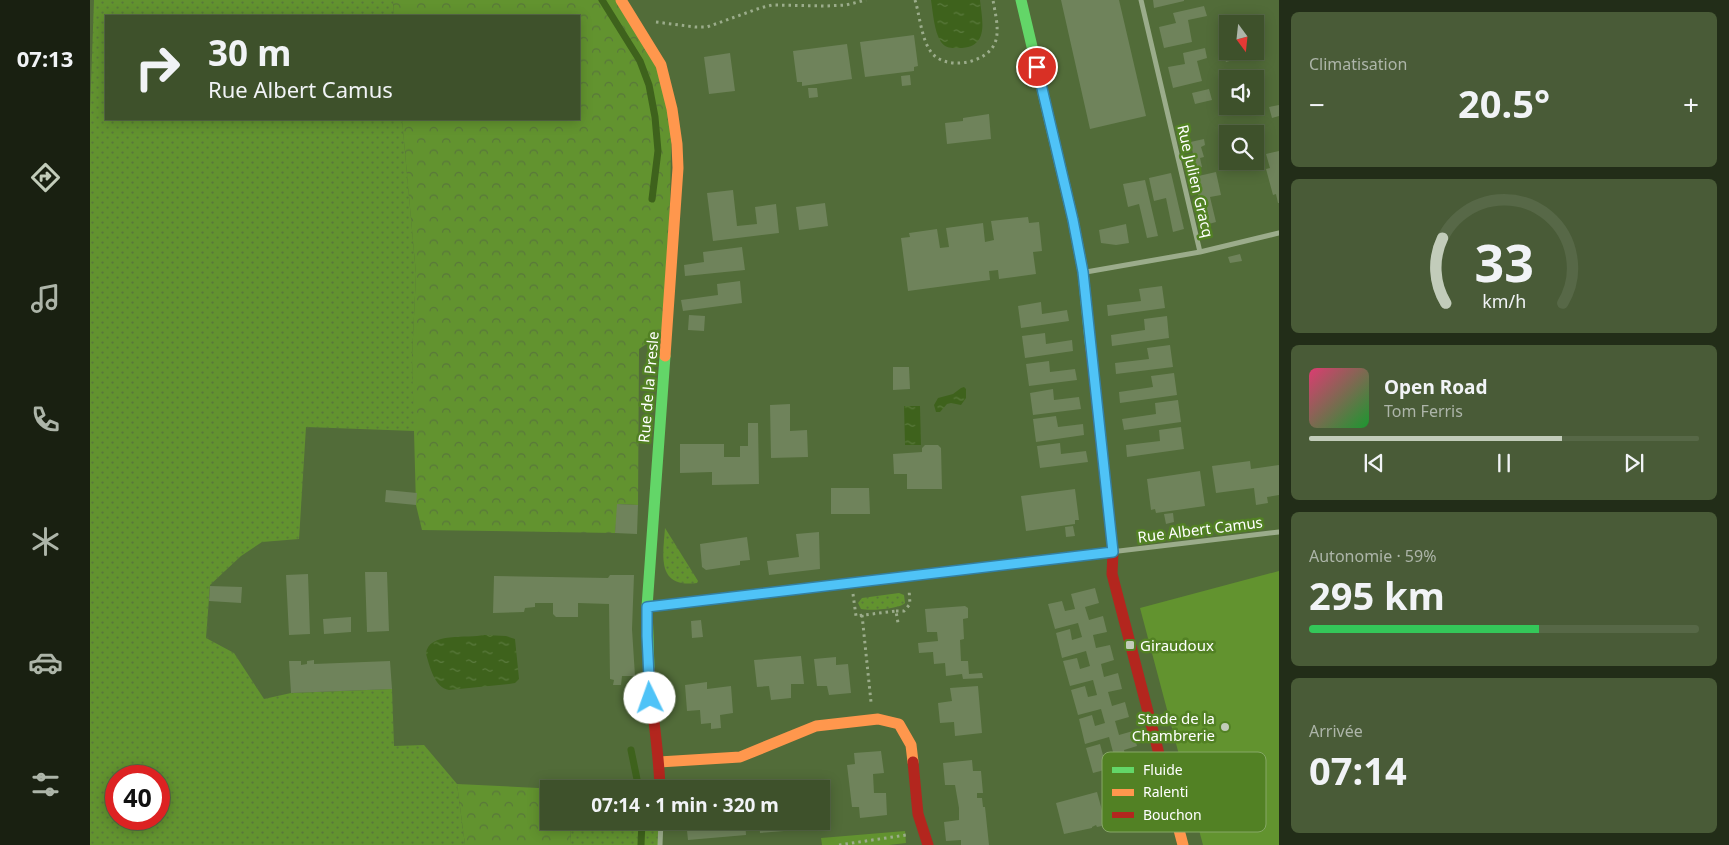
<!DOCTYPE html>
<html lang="fr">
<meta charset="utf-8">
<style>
:root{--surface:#3e512b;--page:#495b37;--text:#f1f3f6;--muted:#adb5a9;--line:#576847;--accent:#c2ccba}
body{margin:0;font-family:"Noto Sans",sans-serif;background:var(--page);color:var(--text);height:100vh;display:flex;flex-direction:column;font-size:19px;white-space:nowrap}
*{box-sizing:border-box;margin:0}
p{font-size:16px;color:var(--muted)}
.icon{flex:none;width:28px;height:28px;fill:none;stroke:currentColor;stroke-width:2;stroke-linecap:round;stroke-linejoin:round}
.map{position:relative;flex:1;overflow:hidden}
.drawer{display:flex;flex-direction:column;gap:12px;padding:12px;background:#222d18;width:450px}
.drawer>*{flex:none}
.hud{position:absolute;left:15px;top:15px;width:475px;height:105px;border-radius:0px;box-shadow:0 2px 12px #0003,0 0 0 1px var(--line);background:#3e512b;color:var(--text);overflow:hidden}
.needle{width:32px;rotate:165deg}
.tools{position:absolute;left:1129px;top:15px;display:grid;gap:10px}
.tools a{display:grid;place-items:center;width:45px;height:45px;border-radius:0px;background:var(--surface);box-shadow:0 2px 12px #0003,0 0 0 1px var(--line);font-size:25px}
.speed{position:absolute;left:15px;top:765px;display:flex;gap:10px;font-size:25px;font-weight:700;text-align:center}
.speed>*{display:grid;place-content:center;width:65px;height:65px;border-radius:50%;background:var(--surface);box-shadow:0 2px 12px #0003,0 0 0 1px var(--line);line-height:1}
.speed .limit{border:8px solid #d22;background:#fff;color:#111}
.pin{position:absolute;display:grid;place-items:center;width:42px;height:42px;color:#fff;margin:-21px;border:2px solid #fff;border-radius:50%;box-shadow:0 1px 5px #0007}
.me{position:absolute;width:55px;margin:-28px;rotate:357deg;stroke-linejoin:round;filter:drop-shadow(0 0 4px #0008)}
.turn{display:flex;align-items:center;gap:18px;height:105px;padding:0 20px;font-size:22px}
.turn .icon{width:65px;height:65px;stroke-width:2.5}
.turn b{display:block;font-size:35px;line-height:42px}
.big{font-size:38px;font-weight:700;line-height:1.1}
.drawer .widget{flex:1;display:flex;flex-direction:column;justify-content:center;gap:8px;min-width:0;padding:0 18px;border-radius:8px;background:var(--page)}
.drawer .dial{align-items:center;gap:0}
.dial svg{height:130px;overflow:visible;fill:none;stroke:var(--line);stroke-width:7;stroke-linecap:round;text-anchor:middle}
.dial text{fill:var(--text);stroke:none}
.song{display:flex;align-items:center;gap:15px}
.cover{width:60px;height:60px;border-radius:8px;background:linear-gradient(135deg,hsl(340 70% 55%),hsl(130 70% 35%))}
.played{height:5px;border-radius:2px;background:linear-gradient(90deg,var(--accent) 65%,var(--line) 65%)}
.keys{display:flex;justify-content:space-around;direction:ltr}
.heat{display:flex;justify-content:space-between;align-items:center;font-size:28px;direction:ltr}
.charge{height:8px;border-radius:4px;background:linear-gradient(90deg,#34c759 59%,var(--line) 0)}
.trip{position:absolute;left:450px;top:780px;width:290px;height:50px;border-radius:0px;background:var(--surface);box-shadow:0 2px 12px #0003,0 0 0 1px var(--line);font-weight:700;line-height:50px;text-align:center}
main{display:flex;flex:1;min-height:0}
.tab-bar{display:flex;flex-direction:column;width:90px;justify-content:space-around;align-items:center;background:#192011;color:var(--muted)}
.tab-bar .icon{width:35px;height:35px}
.tab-bar .active{color:var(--accent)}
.tab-bar b{font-size:22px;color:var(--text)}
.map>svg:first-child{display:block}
</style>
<main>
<nav class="tab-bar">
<b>07:13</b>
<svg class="icon active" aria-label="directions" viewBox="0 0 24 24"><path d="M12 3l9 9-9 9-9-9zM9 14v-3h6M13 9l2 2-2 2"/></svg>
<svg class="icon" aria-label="music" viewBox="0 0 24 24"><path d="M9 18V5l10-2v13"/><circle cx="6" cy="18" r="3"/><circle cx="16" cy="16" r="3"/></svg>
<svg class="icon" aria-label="phone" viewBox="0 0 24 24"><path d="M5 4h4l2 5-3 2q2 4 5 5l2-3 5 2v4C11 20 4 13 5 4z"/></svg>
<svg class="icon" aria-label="climate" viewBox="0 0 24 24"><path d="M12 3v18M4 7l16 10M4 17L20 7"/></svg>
<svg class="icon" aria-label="car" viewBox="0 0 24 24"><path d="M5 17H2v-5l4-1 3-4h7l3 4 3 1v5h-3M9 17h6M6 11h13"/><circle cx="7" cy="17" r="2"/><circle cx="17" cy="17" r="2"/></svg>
<svg class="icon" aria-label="filters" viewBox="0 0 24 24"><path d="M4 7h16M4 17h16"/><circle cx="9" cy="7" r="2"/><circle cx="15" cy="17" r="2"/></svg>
</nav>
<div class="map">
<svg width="1189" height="845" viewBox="0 0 1189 845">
<defs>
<pattern id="grass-dots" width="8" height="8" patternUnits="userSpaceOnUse" patternTransform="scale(1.25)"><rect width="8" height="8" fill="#62932f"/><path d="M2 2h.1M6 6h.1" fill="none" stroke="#59773b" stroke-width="1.8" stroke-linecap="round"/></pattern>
<pattern id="forest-crowns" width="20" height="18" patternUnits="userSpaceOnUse" patternTransform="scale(1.25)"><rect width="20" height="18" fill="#62932f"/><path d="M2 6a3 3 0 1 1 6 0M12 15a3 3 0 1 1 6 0" fill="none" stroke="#59773b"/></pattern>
<pattern id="water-ripples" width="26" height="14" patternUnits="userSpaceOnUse" patternTransform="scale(1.25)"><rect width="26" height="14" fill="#3e621c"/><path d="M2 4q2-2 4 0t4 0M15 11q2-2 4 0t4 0" fill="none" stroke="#5b7a3e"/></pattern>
</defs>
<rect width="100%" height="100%" fill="#526c39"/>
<path fill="url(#grass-dots)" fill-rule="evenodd" d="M4,0H303L304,16H16V119H312L326,274L322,358L325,431L216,427L209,539L172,542L151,556L120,585L116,638L144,653L174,699L201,693L302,689L304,746L334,745L367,784L375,845H0V111ZM26,776H69V819H26Z
M575,528L608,581L607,583C566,588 573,556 575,528Z
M809,593L814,595L815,603C810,609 780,611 771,609L768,603L772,598Z
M480,821H571L570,845H481Z"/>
<path fill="url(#forest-crowns)" d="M303,0H531L557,41L582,109L577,330L549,349L548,505L528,504L525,533L332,530L326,505L322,358L326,274L312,119H489V16H304Z
M367,784L468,789H459V821H480L481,845H375Z"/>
<path fill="#62932f" d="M1189,571V845H1113L1050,608Z
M815,831L816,843L799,845H732L731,838Z"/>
<path fill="url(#water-ripples)" d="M841,0H890C892,20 900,48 869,48C862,48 856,49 851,42C844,31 843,13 841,0Z
M874,387L876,389V398L871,405L861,403L857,404L850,412H846L844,405L848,398L863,394L871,388Z
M814,406H830L831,445H815Z
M394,635L416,636L425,639L429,679L425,683L419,684L359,690C344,687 340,667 336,654C338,631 378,639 394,635Z"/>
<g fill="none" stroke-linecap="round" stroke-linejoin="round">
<path stroke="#3e621c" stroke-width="7" d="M512,0L550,61L559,85L565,117L568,151L562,199
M541,750L549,789
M551,845L552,821"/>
</g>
<path fill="#6f835b" d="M971,0H1029L1056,116L1000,129Z
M1063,0H1094V1L1064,8Z
M1114,6L1117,16L1098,20L1102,42L1074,48L1069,27L1086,23L1083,13Z
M1157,14L1160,24H1138V42L1130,44V20Z
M824,35L828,66L824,67V71L775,77L770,42Z
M757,44L762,79L712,86V82H707L703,51Z
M1138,47V51H1143L1146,59L1136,62L1132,49Z
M1115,48L1117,58L1107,61L1112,81L1083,88L1078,67L1095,64L1093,53Z
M640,53L645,91L619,94L614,57Z
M820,75L821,85L812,86L811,76Z
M718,88H727L728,97L719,98Z
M1119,89L1122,100L1105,104L1102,93Z
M1189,105V116L1182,118L1179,107Z
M899,114L901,139L857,144L855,123L873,121V118Z
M1114,139L1115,145L1111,147L1114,157L1110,158L1112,167L1102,170L1100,159L1104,158L1102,149L1098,150L1096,143Z
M1189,151V203H1188L1186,194L1183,195L1176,169L1180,168L1176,154Z
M1126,172L1131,195L1120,197L1126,222L1115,225L1104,177Z
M1081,173L1094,229L1083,232L1076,198L1064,201L1059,178Z
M1055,180L1068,236L1057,238L1049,204L1038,207L1033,184Z
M643,190L647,226L667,224L665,207L686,204L689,233L623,241L617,193Z
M735,203L738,226L709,230L706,207Z
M938,217L939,223L949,222L952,251L943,252L946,274L909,279L908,270L899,271L900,280L818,291L811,238L820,237L819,233L847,229L850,248L859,247L856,228L893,223L895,242L904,240L901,221Z
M1036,224L1039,243L1026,245L1011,243L1009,230Z
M652,247L655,270L595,276L594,265L614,262L613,252Z
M1150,254L1152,261L1140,263L1138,257Z
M650,281L652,303L593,311L591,300L628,295L627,284Z
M1072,286L1075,308L1018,316L1017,305L1051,301L1049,289Z
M951,302L952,314L977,310L979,321L931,328L928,306Z
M599,315L615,316L614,331L598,330Z
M1077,316L1079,338L1022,346L1021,335L1055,330L1054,319Z
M955,333L956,344L982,340L983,351L935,358L932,336Z
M1080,345L1083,367L1026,374L1025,363L1059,359L1057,348Z
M959,361L960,372L985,369L987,380L939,386L936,364Z
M803,367H819L820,389L803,390Z
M1084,373L1087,395L1030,403L1029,392L1063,387L1061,376Z
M963,389L964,400L989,397L991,409L943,415L940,393Z
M1088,400L1091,422L1034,430L1032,419L1066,414L1065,403Z
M700,404V431L717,430L718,457L681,458L680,405Z
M966,416L968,427L993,424L994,435L946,442L943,419Z
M658,423H668L669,484L622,485V472L590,473V444H634V457H650V446H658Z
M1091,427L1094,449L1037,457L1036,445L1070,441L1069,430Z
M970,443L971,454L996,451L998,462L950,468L947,446Z
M835,445H848L851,448L852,489H817V474H804L803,454L832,452V448Z
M1160,461L1161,469L1189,465V495L1177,497L1178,503L1166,505L1164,488L1126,493L1122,466Z
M1110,471L1115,506L1066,513L1065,509L1061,510L1057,479Z
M741,488H779L780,514H741Z
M985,489L989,520H985V524L936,531L931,496Z
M296,490L327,493L326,505L295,502Z
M527,504L548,505L547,534L525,533Z
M1083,513L1084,522L1076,524L1074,514Z
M983,526L985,536L976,537L975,527Z
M729,532L730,569L679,575L677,561L709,557L706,534Z
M657,537L660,560L650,561V565L616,570L612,567L610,544Z
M275,572H297L299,631L277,632Z
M218,574L220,634L199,635L196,575Z
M520,575H544L542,629L545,676H532L531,685H523L524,680L520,679L519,604L488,603V617H466L463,614V603H445V607L435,608L434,612L403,613L404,576L518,578Z
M120,586L152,587L151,603L119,601Z
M1005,588L1009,603L995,607L999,620L1013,616L1017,632L1003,635L1006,648L1020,645L1024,660L1011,664L1014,677L1028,673L1032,689L1018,692L1022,706L1035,702L1039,717L1025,721L1029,735L1043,731L1047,746L1034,750L1037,764L1003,773L996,748L1010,744L1013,755L1023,752L1019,737L995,744L989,719L1002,715L1005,726L1015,723L1011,709L988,715L981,690L995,686L998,697L1007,695L1003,680L980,686L973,661L987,658L990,669L1000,666L996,651L972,658L966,633L980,629L982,640L992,637L988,623L965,629L958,604L972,601L975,611L985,609L981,594Z
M875,606L878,608V618L873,619L874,639L870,640L871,661H878L879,674L892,673L893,678L873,679L872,674L856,676L855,663L844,664L843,652L829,653L828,643L848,641L847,632H837L835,609Z
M261,617V632L234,634L233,619Z
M611,620L613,637L602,638L601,621Z
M711,656L714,684H701V698L681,700L679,686L667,687L664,660Z
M746,657V665L758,664L761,693L739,695L737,686H727L724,659Z
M224,660V664L300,661L302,689L201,693L199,661H211V665L217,664V661Z
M617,682V689L641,686L643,713L630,715L631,728L621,729V723L611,724L610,710L597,711L595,685Z
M888,686L892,733L865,736L864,722L850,723L848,703L862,701L860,688Z
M791,751L794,773L783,774L784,793H796L797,815L770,818L769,807H762L757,765L765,764L764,753Z
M882,760L883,771H891L893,793H887V798H892L893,807H895L899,845H871V840L856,841L854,822L869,820V808L865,785H855L853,763Z
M701,782V789H690V783Z
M1007,792L1016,825L1007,827L1006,825L1002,827V828L974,834L966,803Z
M596,821H655L656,835L598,840Z
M669,821H709V823L693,824L694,831L670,833Z"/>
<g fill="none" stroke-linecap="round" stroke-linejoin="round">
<path stroke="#9bac8b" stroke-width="3" stroke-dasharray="2.5 4" stroke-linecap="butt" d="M825,0C830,16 831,38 841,52C855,71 896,64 905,43C910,30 905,13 903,0
M566,22L605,27H617L670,8L682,5L736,6L756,5L776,0
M763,594L766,616L806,611L808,623
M806,611H814L820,604L819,589
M772,615L781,702
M749,845L816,835"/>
<path stroke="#9bac8b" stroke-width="5" d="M1110,252L1189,233
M996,272L1110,252L1051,0
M558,607L1189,532
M570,845L571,821"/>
<path stroke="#63d668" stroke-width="11" d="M931,0L983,220L993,272L1001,350
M559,669L557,607L575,356"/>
<path stroke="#ff974d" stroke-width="11" d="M531,0L571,65L582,109L587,144L588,168L575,356
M569,762L650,757L726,726L788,719L809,724L821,745L823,762
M1075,777L1093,845"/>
<path stroke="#b3261e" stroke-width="11" d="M1001,350L1023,552L1022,574L1075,777
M559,669C561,709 569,749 570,789
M823,762L828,814L838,845"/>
</g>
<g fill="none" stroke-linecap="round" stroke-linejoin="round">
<g stroke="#337fa1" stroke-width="12">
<path id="route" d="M560,698L557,636V607L1023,552L993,272L983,220L947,67"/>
</g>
<use href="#route" stroke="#4fc3f7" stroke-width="9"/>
</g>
<g fill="#c2ccba" stroke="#528124" stroke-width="2">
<rect x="1035" y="640" width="10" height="10" rx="2.5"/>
<circle cx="1135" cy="727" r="5"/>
</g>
<g text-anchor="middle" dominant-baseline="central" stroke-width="5" stroke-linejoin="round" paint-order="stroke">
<g font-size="15" fill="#fff" stroke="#528124">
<text transform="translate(1106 181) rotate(77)">Rue Julien Gracq</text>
<text transform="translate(558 387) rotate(-85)">Rue de la Presle</text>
<text transform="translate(1110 529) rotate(-7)">Rue Albert Camus</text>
</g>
<g font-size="15" fill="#fff" stroke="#528124" text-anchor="start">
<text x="1050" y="645">Giraudoux</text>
<text x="1125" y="718" text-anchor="end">Stade de la<tspan x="1125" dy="17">Chambrerie</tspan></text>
</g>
</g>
<rect x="1012" y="752" width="164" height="80" rx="8" fill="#528124" stroke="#86a766" stroke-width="1"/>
<rect x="1022" y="767" width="22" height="6" fill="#63d668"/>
<rect x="1022" y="789" width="22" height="7" fill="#ff974d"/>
<rect x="1022" y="812" width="22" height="6" fill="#b3261e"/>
<g font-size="14" fill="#fff">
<text x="1053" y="775">Fluide</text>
<text x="1053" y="797">Ralenti</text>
<text x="1053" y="820">Bouchon</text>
</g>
</svg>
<div class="tools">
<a><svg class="needle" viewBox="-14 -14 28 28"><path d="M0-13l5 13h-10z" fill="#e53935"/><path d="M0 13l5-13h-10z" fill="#adb5a9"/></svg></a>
<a><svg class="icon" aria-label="sound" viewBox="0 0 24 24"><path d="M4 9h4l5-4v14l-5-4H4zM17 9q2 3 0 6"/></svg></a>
<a><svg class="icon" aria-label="search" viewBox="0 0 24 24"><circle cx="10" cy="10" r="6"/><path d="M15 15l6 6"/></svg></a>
</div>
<div class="speed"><div class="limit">40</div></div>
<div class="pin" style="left:947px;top:67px;background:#d93025"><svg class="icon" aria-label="arrive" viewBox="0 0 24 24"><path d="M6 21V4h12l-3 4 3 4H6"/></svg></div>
<svg class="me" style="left:560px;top:698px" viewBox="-20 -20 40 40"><circle r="19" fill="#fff"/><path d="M0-13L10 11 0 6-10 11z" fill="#4fc3f7"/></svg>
<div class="trip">07:14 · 1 min · 320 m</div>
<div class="hud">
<div class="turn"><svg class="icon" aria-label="right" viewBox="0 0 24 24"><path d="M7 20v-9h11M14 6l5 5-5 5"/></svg><div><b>30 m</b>Rue Albert Camus</div></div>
</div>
</div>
<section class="drawer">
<div class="widget"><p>Climatisation</p>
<div class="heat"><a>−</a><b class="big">20.5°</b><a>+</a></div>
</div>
<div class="widget dial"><svg viewBox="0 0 100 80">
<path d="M14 69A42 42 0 1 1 86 69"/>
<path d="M14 69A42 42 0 0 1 12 29" stroke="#c2ccba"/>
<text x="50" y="56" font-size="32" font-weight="700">33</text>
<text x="50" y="72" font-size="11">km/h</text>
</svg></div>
<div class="widget">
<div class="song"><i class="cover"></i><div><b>Open Road</b><p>Tom Ferris</p></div></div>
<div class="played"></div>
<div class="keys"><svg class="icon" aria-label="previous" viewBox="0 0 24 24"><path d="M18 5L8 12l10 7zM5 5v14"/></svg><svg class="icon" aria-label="pause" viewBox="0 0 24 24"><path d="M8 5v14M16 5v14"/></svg><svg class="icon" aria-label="next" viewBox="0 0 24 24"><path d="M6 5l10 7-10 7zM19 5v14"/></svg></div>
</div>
<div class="widget"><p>Autonomie · 59%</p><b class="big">295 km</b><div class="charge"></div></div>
<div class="widget"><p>Arrivée</p><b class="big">07:14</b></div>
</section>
</main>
